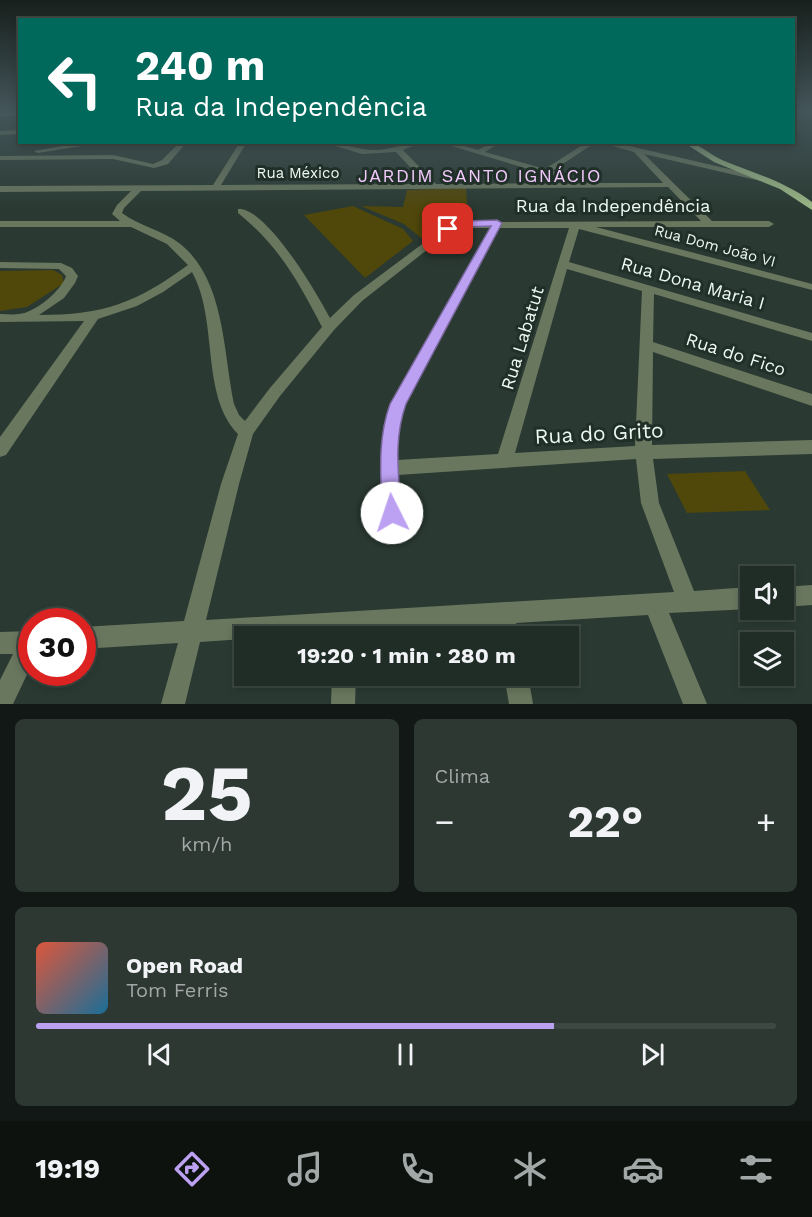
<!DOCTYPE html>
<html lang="pt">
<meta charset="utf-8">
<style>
:root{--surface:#202c26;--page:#2d3832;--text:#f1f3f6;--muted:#a2a7a7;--line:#3d4843;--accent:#bca0f2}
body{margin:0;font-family:"Work Sans",sans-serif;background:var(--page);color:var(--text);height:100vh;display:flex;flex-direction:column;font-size:22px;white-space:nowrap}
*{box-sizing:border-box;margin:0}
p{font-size:20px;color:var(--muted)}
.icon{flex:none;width:33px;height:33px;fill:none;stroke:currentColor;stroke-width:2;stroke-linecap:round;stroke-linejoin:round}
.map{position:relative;height:704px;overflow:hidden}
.side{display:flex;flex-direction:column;gap:15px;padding:15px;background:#121815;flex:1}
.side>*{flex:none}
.top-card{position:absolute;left:18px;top:18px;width:777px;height:126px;border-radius:0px;box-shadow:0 3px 9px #0003,0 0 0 2px var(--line);background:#00695c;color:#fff;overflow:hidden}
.controls{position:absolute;left:740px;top:566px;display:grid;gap:12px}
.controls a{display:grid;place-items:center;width:54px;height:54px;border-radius:0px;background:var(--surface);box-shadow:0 3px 9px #0003,0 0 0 2px var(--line);font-size:30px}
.speed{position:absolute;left:18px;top:608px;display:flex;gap:12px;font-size:30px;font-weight:700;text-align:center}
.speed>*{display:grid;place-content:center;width:78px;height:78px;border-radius:50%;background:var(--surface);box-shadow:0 3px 9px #0003,0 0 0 2px var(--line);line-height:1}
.speed .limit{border:9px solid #d22;background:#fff;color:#111}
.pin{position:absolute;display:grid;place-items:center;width:51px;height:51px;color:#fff;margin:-26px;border-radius:12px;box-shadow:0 3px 9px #0006}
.me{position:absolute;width:66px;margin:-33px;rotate:356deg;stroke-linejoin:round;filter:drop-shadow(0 0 4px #0008)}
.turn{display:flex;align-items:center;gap:21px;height:126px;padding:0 18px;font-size:27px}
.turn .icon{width:78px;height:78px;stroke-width:2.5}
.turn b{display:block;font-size:42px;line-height:51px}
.big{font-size:45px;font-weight:700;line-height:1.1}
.side .widget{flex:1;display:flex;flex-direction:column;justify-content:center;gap:9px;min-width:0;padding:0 21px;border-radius:9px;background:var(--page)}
.side .dial{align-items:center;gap:0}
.dial b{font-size:78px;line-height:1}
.song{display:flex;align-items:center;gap:18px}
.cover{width:72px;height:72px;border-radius:9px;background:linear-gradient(135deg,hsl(10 70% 55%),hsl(200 70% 35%))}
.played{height:6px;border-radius:3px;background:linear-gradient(90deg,var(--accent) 70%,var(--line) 70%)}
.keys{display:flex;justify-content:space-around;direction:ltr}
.heat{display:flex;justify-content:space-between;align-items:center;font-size:33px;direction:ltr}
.side .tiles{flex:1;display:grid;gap:15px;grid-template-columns:1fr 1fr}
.widget:last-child{grid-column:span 2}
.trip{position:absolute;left:234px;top:626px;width:345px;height:60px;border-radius:0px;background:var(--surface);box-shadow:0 3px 9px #0003,0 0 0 2px var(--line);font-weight:700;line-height:60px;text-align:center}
.tabs{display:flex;height:96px;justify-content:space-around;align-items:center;background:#0d120f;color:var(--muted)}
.tabs .icon{width:42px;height:42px}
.tabs .on{color:var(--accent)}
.tabs b{font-size:27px;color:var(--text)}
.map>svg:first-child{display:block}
</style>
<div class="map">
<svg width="812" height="704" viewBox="0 0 812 704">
<rect width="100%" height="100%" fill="#2a3a32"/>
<path fill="#50470b" d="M466,188L468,219L446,222L421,238L404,224L361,206L403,207L407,190Z
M353,206L403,229L413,241L365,278L304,215Z
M53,270L62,275L64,283L27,307L0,311V271Z
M745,471L770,510L687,513L667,474Z"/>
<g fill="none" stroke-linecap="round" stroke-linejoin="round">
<path stroke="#50646a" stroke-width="2" d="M803,112L812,113"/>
<path fill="#69775f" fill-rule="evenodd" d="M20,112V115L0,117V113Z
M20,130V134L0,135V131Z
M85,142H107L38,153L34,151Z
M180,142H187L168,164L154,168L113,159L0,160V156L113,155L153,164L162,160Z
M240,142H247L221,185L426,184L396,152L362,154L322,142C340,142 357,150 375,150C392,150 407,142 423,142L403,150L436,184L575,183L438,142H451L478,150L492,142H501L485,152L545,169L587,142H596L552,171L580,179L579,183H663L634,152L598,142H612L768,178L769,180L765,182L644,154L712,221H769L774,224L769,227H596L812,284V290L579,229L569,262L812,333V341L654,294L653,342L812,394V406L653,352L652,445L812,440V454L653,459L659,503L694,591L750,587V609L669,613L707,704H683L648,615L516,623L519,636H497L495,624L298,636H244V639L200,642L185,704H161L178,643L82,649V627L184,621L221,484L238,434C200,395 219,321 192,272L163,292L137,306L98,319L6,455L0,457V437L84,321L0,322V314C6,314 13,315 19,314C35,313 62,290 66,276L59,269L0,268V262L61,263L72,268L78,276L75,283L64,298L39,315C104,315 136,303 188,265L167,244L131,227H0V221H120L112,214L117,205L131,191L0,192V186L213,185ZM668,187L701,221L501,222L497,220L459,222L445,227L354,295L330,318C318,295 266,206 238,209V213C279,246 298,281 322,327L270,388L245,421L239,415L234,404C223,352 225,278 179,243C162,230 139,226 122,213L124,208L141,191ZM460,228H490L390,404C379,440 380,475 382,513L384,519L391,521L398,519L400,513L398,475L636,459L641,503L674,592L206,620L239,484L253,434L280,396L334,330L362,301L451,231ZM499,228H569L498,454L397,460L399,431L406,404ZM567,269L642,291L635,446L515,453Z
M812,585V605L783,607V587Z
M32,631V664L13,704H0V680L13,654H0V632Z
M332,675H356L355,704H331Z
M504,675H528L533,704H509Z"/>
<path fill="#9bb786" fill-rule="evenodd" d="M683,142C698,142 709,154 722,160C753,173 785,181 812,202V210L780,189L714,162Z"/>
</g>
<linearGradient id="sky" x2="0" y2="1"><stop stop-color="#17201c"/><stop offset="0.53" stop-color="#44555a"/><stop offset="1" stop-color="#44555a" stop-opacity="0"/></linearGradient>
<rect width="812" height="210" fill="url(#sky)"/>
<path fill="#bca0f2" stroke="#7a689d" stroke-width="1.5" d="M497,220L502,223L406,404C393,440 399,476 401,513L398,519L392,522L385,519L382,513C381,476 377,440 390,404L491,226L466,227L448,232L443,229L466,221Z"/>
<g text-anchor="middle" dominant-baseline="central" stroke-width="6" stroke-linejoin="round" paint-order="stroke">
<g font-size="15" fill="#edf8f2" stroke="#203028">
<text x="298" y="173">Rua México</text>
<text transform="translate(715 246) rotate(15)">Rua Dom João VI</text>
</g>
<g font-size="18" letter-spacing="1.5" fill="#f3cafc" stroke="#203028">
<text x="480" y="175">JARDIM SANTO IGNÁCIO</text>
</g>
<g font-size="18" fill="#edf8f2" stroke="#203028">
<text x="613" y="205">Rua da Independência</text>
<text transform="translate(693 283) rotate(16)">Rua Dona Maria I</text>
<text transform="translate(522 338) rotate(-73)">Rua Labatut</text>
<text transform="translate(736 354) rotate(18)">Rua do Fico</text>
</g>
<g font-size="21" fill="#edf8f2" stroke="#203028">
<text transform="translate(599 433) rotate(-3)">Rua do Grito</text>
</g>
</g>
</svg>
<div class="controls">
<a><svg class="icon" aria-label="sound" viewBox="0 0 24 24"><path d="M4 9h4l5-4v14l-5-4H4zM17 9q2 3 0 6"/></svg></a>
<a><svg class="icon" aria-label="layers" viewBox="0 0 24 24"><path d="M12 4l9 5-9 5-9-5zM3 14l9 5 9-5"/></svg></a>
</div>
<div class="speed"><div class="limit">30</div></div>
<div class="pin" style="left:448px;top:229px;background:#d93025"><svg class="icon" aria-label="arrive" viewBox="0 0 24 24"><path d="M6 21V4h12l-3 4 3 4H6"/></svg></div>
<svg class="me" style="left:392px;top:513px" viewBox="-20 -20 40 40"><circle r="19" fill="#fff"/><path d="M0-13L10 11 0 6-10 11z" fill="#bca0f2"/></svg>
<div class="trip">19:20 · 1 min · 280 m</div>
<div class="top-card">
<div class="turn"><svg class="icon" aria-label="left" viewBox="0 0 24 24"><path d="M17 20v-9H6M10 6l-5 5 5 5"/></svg><div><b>240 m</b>Rua da Independência</div></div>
</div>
</div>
<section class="side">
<div class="tiles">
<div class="widget dial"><b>25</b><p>km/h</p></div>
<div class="widget"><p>Clima</p>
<div class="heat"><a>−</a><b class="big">22°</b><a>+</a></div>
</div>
<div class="widget">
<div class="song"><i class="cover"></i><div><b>Open Road</b><p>Tom Ferris</p></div></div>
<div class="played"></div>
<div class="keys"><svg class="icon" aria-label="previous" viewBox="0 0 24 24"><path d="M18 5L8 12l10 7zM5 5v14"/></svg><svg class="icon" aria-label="pause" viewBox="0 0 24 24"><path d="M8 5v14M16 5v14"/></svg><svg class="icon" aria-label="next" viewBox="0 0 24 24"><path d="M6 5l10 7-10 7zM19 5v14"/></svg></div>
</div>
</div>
</section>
<nav class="tabs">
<b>19:19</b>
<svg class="icon on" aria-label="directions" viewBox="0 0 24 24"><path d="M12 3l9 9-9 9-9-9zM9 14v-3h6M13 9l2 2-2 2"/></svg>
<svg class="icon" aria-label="music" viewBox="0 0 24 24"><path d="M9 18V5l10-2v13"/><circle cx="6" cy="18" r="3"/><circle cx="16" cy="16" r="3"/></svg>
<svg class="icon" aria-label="phone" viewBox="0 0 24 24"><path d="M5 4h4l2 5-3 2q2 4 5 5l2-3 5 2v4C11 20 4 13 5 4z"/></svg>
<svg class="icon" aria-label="climate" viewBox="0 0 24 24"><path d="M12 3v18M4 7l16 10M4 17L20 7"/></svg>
<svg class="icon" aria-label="car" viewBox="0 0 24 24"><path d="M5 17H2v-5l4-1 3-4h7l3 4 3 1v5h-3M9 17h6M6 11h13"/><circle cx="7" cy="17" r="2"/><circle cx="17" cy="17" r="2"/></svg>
<svg class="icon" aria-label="filters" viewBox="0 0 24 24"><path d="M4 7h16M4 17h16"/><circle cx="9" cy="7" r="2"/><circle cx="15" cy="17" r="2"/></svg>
</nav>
